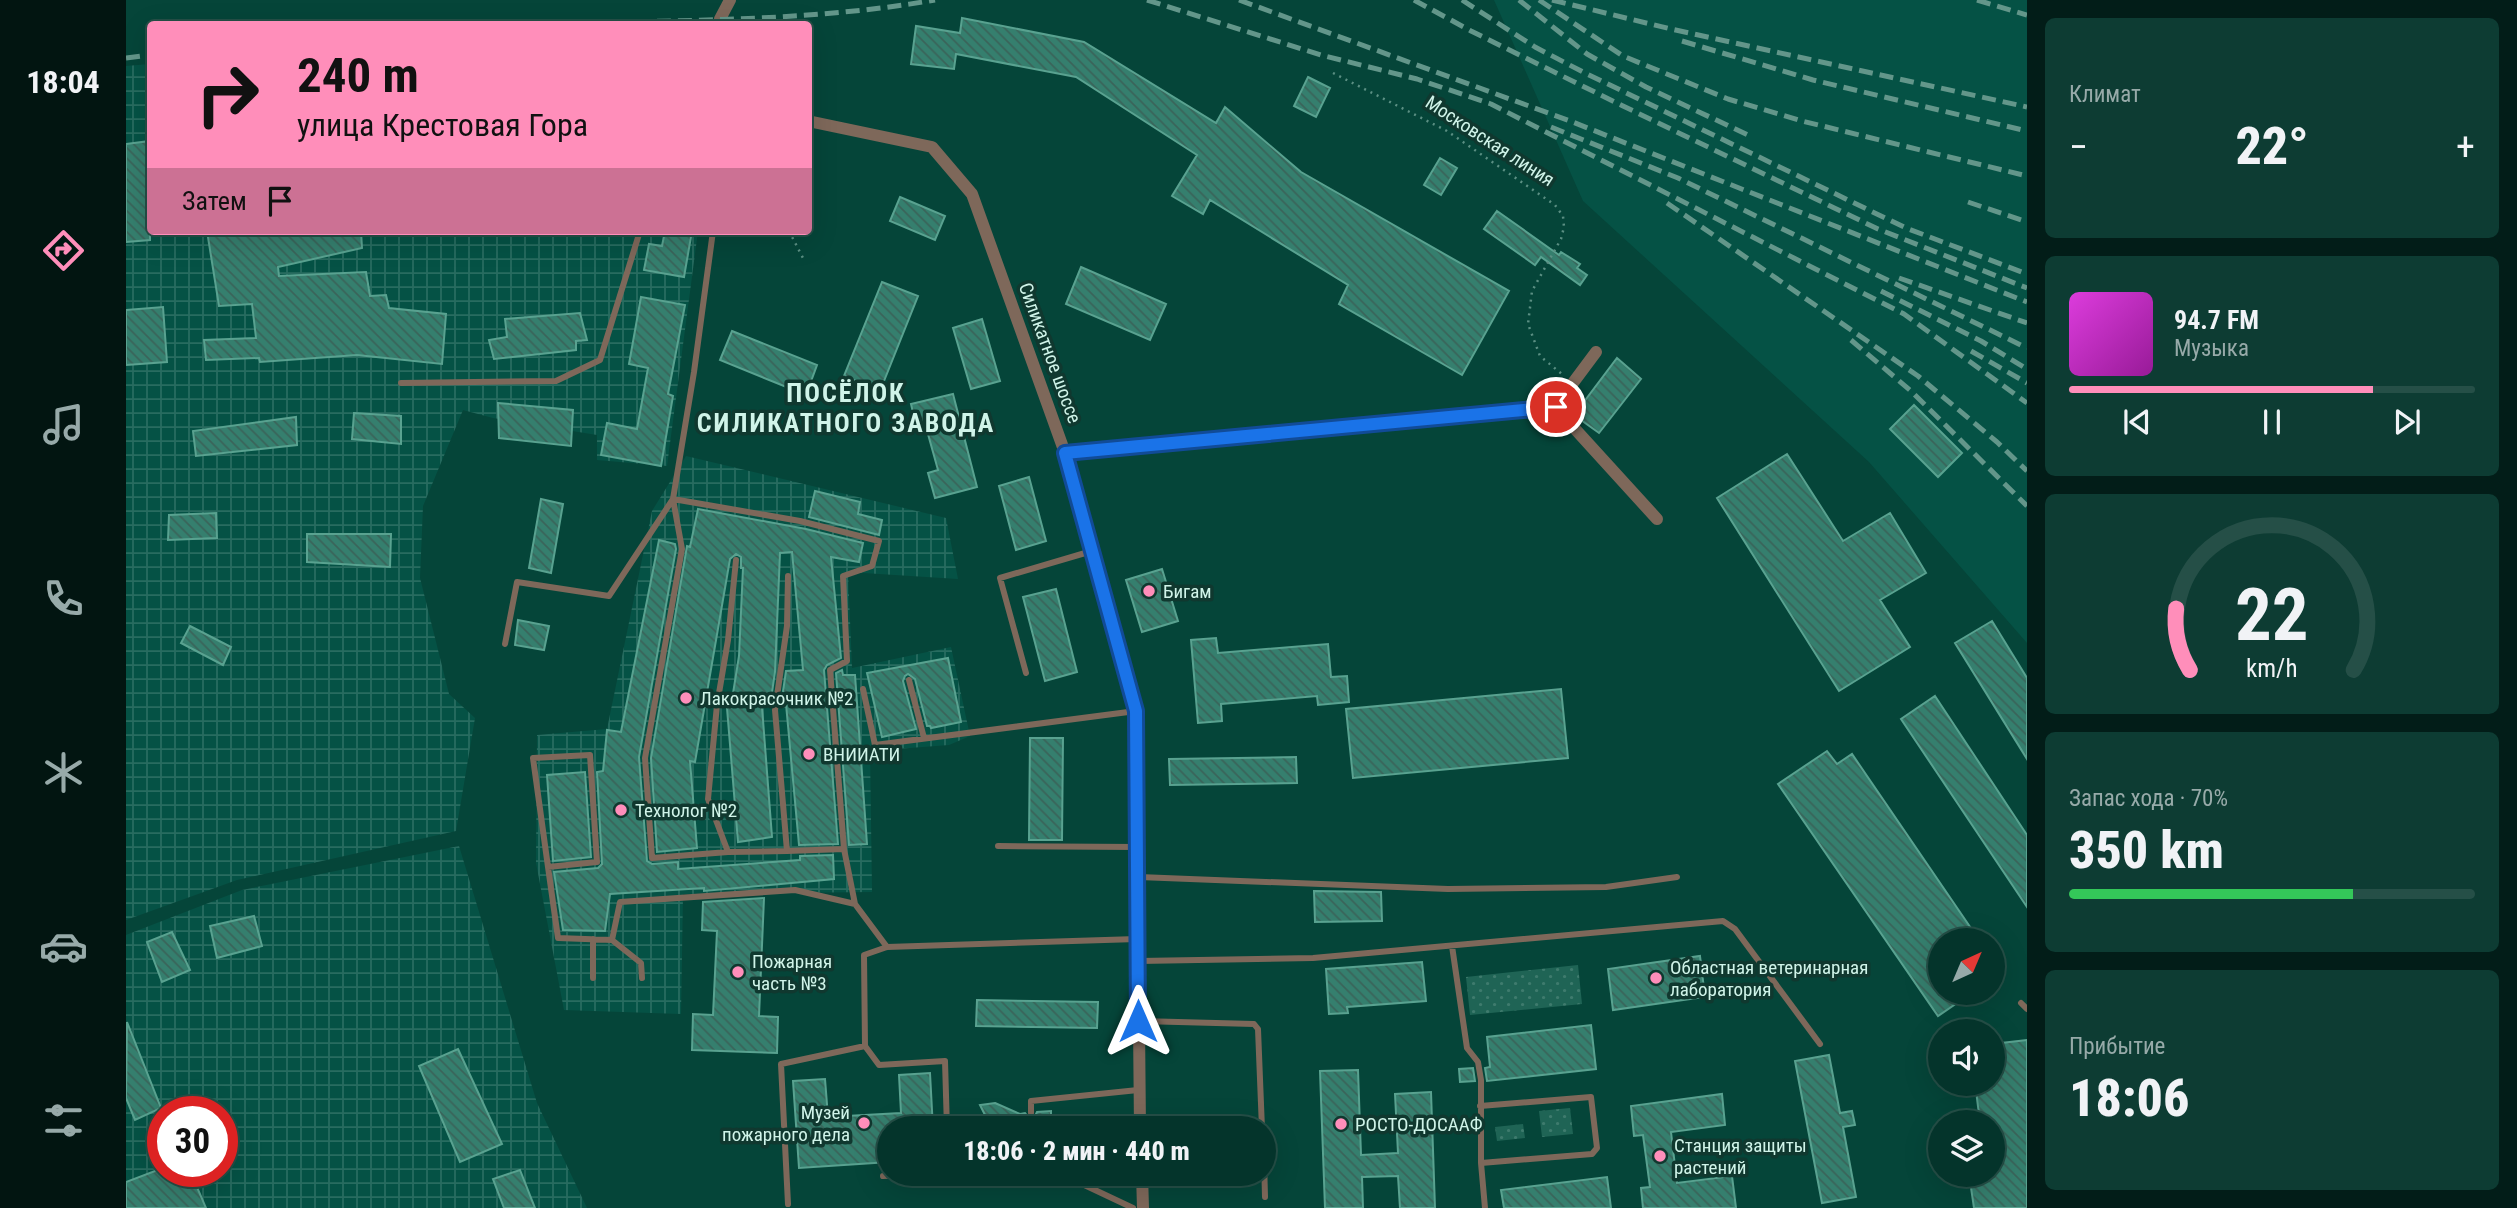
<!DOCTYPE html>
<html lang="ru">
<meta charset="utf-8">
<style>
:root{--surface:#04342b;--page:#0d3c33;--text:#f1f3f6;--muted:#97aaa9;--line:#254f47;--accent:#ff8eba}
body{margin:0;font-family:"Roboto Condensed",sans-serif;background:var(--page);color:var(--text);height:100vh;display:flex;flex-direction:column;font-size:26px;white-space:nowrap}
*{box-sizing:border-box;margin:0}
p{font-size:23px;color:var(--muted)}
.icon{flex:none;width:38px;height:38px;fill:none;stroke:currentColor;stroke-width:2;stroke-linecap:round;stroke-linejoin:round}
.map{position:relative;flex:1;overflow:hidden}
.drawer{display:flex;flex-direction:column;gap:18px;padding:18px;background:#021d18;width:490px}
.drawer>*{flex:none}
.banner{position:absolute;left:21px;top:21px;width:665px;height:214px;border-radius:7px;box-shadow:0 7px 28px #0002,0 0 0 2px var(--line);background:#ff8eba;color:#111;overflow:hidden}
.needle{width:46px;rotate:44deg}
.fabs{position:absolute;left:1802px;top:928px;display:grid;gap:14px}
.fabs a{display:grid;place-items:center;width:77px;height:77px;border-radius:50%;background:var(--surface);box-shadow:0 7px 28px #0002,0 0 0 2px var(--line);font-size:35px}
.speed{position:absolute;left:21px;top:1096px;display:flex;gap:14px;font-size:35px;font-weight:700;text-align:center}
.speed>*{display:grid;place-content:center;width:91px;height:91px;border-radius:50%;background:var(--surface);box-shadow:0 7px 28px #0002,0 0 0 2px var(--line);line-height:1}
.speed .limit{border:10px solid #d22;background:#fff;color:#111}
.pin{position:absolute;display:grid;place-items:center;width:60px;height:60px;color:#fff;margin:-30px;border:4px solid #fff;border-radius:50%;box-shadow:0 2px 7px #0007}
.me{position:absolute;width:77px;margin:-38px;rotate:0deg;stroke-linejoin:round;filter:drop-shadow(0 0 5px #0008)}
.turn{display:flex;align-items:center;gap:24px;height:147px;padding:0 35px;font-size:32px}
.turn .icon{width:91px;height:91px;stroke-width:2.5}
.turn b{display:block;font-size:49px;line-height:60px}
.then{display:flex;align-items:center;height:66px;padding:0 35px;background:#0003;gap:14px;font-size:26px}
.big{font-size:52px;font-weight:800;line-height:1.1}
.drawer .widget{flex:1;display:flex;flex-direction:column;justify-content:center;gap:10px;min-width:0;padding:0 24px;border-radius:10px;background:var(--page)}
.drawer .dial{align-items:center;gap:0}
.dial svg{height:182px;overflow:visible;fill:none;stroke:var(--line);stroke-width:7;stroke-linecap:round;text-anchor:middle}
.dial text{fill:var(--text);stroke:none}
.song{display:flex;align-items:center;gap:21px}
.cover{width:84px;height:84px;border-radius:10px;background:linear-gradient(135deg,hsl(300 70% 55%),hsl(300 70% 35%))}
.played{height:7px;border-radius:4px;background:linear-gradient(90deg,var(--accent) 75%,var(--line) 75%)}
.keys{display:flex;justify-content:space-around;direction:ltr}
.heat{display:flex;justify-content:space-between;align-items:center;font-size:38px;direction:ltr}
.charge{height:10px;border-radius:5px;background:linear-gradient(90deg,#34c759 70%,var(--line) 0)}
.trip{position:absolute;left:751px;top:1116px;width:399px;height:70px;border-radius:35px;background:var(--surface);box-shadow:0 7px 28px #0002,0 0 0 2px var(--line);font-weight:800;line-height:70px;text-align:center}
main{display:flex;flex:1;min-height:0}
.tabs{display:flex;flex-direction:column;width:126px;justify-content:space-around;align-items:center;background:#021511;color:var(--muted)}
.tabs .icon{width:49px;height:49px}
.tabs .on{color:var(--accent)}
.tabs b{font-size:32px;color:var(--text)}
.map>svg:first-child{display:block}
</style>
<main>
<nav class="tabs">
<b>18:04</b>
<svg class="icon on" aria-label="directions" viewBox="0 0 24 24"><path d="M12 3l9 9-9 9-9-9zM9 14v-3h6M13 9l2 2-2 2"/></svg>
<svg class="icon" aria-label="music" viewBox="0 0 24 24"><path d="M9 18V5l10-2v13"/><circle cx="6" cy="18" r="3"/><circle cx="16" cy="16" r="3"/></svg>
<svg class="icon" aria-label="phone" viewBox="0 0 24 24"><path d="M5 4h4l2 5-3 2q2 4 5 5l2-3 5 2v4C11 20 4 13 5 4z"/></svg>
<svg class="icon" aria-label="climate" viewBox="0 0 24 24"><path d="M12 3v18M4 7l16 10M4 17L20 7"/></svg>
<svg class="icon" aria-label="car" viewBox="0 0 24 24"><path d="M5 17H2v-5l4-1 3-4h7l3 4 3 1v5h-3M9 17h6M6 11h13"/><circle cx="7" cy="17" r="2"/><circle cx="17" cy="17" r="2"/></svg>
<svg class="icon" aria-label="filters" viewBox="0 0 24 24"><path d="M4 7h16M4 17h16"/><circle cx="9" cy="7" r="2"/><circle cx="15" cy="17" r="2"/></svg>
</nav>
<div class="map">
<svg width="1901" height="1208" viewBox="0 0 1901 1208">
<defs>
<pattern id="industrial-grid" width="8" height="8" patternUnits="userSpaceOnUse" patternTransform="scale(1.75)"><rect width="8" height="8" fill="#055245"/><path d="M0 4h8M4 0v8" fill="none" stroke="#286c60"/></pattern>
<pattern id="park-dots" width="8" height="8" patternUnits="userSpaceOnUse" patternTransform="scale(1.75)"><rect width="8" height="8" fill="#1f6455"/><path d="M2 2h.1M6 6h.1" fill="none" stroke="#3e7b6d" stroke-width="1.8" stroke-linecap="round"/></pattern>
<pattern id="building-back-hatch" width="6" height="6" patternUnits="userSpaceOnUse" patternTransform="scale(1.75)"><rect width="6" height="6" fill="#357f6e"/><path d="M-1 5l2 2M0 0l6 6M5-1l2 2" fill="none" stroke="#3a645a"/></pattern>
</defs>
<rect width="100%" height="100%" fill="#054539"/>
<path fill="#055245" d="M1368,0H1901V643L1743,462L1457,201Z"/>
<path fill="url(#industrial-grid)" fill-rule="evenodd" d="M24,64V231H572L541,466L471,460V435L367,418L337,410L297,506L294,578L323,694L349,718L330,831L111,880L0,920V66Z
M560,456L820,518L832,579L722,572L726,668L825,647L844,736L823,745L744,751L746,892L557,894L555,1014L438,1010L410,863L411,735L481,729L526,511Z
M333,846L411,1103L461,1208H0V935L116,890ZM37,1111H96V1171H37Z"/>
<path fill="url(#park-dots)" d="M1452,965L1456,1004L1344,1015L1340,977Z
M1444,1108L1447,1134L1416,1137L1413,1111Z
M1397,1124L1399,1138L1371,1141L1369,1127Z"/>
<path fill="url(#building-back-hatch)" stroke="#59a290" stroke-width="2" d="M836,18L958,42L1090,123L1099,107L1175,172L1383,291L1336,375L1213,304L1222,285L1084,200L1077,214L1046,196L1071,155L950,77L830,54L828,69L785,64L790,26L834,33Z
M1182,77L1204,88L1190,117L1168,106Z
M24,141V240L0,242V144Z
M1314,158L1331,168L1315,195L1298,185Z
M774,197L819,216L809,240L764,221Z
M1371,211L1433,255L1435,252L1454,264L1451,268L1461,275L1454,285L1415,257L1409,265L1358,229Z
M81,231H235L236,248L152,267L153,276L240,272L244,296L260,295L263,308L320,314L316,364L231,355L134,362L133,358L80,360L78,340L130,338L126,304L93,306Z
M539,231H566L558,277L518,270L523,244L536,246Z
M955,267L1040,304L1024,340L940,304Z
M756,282L792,296L754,391L718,376Z
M515,297L559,305L542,394L547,396L535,466L475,455L481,423L511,429L522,368L503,364Z
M37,307L41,362L0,365V310Z
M454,313L461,340L450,341V350L368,359L363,340L381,337L379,319Z
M856,319L874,381L845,389L827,328Z
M606,331L691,365L680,395L594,360Z
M1491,358L1515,379L1473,433L1448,415Z
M827,394L851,487L809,498L802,473L812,470L800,427L791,429L785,404Z
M372,403L447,410L445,446L373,438Z
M1788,405L1836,453L1812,477L1764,429Z
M228,413L275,416V444L226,439Z
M170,417L171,445L70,456L67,431Z
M1661,454L1717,541L1764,513L1800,573L1754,600L1784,647L1713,691L1591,498Z
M903,477L920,541L890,550L873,486Z
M689,491L734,502L732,514L756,520L753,535L683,517Z
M415,499L437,504L425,573L403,568Z
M572,509L680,529L737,543L733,562L705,557L715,658L701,665L698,670L712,844L673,845L660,704L655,705L660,671L677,670L666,552L654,553L649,672L644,706L636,707L646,837L612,842L601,708L605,706L613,656L617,568H615V557L610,554L604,559L569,762L564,761L571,848L531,852L525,758L561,546L564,547Z
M90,513L91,538L42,540L43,515Z
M181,534H265L264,567L181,562Z
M533,540L549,544L550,549L513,757L521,861L526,864L552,862V869L674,860V856L707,855L708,879L578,891V888L484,894L479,931L437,930L428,872L472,868L476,864L471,772L477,771L481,730L495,732Z
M1036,569L1052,621L1016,632L1000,580Z
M930,589L951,672L919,681L897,597Z
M392,620L423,626L418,650L389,645Z
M1866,621L1901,678V759L1829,643Z
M64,626L105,647L97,665L55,643Z
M1090,638L1092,653L1202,644L1205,677L1221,676L1223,702L1192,705L1191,696L1095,704L1096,721L1072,723L1065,640Z
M822,658L835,722L805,728L804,726H801L789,679L782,674L779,676L777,681L790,729L756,737L741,673Z
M716,670L717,675H729L741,844L723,845L710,673Z
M1435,689L1442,758L1227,778L1220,709Z
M1809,696L1901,835V907L1775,719Z
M904,738H937L936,840H903Z
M1701,751L1711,764L1726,754L1853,940H1815V992H1847L1812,1016L1652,784Z
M1170,757L1171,783L1044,785L1043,759Z
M459,772L465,857L427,861L421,775Z
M1188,891L1255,892L1256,921L1189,922Z
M638,898L633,1016L652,1017L651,1053L566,1050L567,1014L587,1015L591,931L576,930L577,902Z
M128,916L136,946L91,958L84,926Z
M46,932L64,970L36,982L21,942Z
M1574,956L1579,997L1487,1010L1482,969Z
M1296,962L1300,1001L1221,1007L1222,1013L1203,1014L1200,969Z
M851,1000L972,1002L971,1028L850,1026Z
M1,1022L35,1108L9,1120L0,1098Z
M1465,1025L1470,1069L1361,1081L1359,1068L1364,1067L1361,1037Z
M1901,1040V1208H1848L1843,1174H1867V1122H1854L1849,1083H1867V1044Z
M332,1049L376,1144L334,1162L293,1066Z
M1703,1055L1714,1113L1726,1111L1729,1125L1717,1127L1730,1197L1696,1203L1669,1061Z
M1347,1068L1349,1081L1334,1082L1333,1069Z
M1232,1070L1235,1155L1272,1153L1269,1094L1305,1092L1309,1208H1274L1272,1176L1236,1177L1237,1208H1199L1194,1071Z
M804,1073L807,1129H763V1162L673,1168L667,1081L699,1079L702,1117L775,1113L773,1075Z
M1596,1094L1599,1125L1545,1132L1551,1183L1606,1176L1610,1208H1517L1515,1188L1524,1187L1517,1135L1508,1136L1505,1106Z
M869,1103L894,1114L899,1113L904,1119L908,1118L911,1112L925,1111V1129H879V1124L864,1125L854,1105Z
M37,1168V1171H64L80,1208H0V1182Z
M394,1170L409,1208H378L367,1179Z
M1481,1177L1485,1208H1378L1375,1190Z"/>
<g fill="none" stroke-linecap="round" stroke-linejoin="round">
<path stroke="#5b8f83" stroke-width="2.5" stroke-dasharray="2 5" stroke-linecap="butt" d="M1207,73L1321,131L1429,205L1437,216L1438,227L1435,239L1406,291L1402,324L1414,356L1437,375
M663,231L678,260"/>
<path stroke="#7e685a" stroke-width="6" d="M275,383L430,381L474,360L514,231
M610,560L602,640L591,705L582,799L602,852L661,851
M662,576L661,626L649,710L661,851L718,849
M379,644L391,582L483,596L547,499L568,372L587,231
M900,673L874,578L966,551
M783,680L798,738
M737,689L749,745L1010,711
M872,846L1011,847
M602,852L526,858L519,758L556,549L547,499L674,521L753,541L746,566L717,576L721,661L704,670L718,849L729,904L761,947
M422,867L407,758L464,755L471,862L422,867L432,938L486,940
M1013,877L1322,889L1480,887L1551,877
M1326,946L1341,1048L1352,1062L1355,1080V1163L1359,1208
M1013,961L1187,958L1597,921L1609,929L1694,1044
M467,978V939
M516,978L515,963L486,940L494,902L669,890L729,904
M1895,1003L1901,1009
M1014,1021L1128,1024L1132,1029L1136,1129
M739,1046L753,1065L819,1061L821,1129
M1354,1106L1465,1097L1471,1148L1466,1154L1355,1163
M905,1113V1101L1012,1090
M1138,1160L1139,1197
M935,1174L1007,1208
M757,1176L798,1174
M662,1204L655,1064L739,1046L738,955L761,947L1011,939"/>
<path stroke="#7e685a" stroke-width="12" d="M595,24L594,19L604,0
M682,121L806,147L846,194L939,453L1010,711L1014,1129
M1429,407L1470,352
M939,453L1429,407L1531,519
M1016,1174L1017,1208"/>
<path stroke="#63968a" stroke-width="5" stroke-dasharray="14 7" stroke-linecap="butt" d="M1021,0L1195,55L1291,79L1365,104L1778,314L1901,403
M1113,0L1444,121L1901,302
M1288,0L1345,31L1497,106L1752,229L1901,288
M1336,0L1409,47L1457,72L1780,228L1901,274
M1393,0L1461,54L1520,87L1622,135
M1413,0L1497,56L1602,99L1676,121L1901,176
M1426,0L1545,29L1901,107
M1851,0L1901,15
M405,24C539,20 676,23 809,0
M1556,41L1687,80L1901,131
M0,58L24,55
M1425,127L1552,178L1901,348
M1842,202L1901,222
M1541,203L1792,376L1871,442L1901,471
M1773,278L1901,323
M1755,291L1855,341L1901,369
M1725,340L1785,391L1901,506
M1845,351L1901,383"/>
</g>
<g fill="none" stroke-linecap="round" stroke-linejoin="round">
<g stroke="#114b97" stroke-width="18">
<path id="route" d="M1012,1021L1010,711L939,453L1430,407"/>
</g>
<use href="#route" stroke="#1a73e8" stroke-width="12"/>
</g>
<g fill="#ff8eba" stroke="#10382f" stroke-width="2.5">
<circle cx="1023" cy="591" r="7"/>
<circle cx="560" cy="698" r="7"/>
<circle cx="683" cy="754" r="7"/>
<circle cx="495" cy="810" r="7"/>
<circle cx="612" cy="972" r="7"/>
<circle cx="1530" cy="978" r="7"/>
<circle cx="738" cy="1123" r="7"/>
<circle cx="1215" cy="1124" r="7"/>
<circle cx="1534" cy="1156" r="7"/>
</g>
<g text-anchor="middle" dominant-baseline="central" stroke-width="7" stroke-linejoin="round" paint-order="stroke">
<g font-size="19" fill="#d0f4e9" stroke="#10382f">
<text transform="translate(1364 141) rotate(33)">Московская линия</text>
<text transform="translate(924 353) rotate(70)">Силикатное шоссе</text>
</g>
<g font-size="19" fill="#d0f4e9" stroke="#10382f" text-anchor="start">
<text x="1037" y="591">Бигам</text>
<text x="574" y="698">Лакокрасочник №2</text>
<text x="697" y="754">ВНИИАТИ</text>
<text x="509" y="810">Технолог №2</text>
<text x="626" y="961">Пожарная<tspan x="626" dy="22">часть №3</tspan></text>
<text x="1544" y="967">Областная ветеринарная<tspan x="1544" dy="22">лаборатория</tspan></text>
<text x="724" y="1112" text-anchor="end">Музей<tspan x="724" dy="22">пожарного дела</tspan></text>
<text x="1229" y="1124">РОСТО-ДОСААФ</text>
<text x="1548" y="1145">Станция защиты<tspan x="1548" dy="22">растений</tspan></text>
</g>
<g font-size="26" font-weight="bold" letter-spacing="2" fill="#d0f4e9" stroke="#10382f">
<text x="720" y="393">ПОСЁЛОК<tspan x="720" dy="30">СИЛИКАТНОГО ЗАВОДА</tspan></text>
</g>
</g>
</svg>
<div class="fabs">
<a><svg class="needle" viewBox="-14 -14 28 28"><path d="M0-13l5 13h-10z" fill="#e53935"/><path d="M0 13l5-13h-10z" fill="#97aaa9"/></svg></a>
<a><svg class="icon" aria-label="sound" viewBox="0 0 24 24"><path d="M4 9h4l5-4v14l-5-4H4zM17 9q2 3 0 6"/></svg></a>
<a><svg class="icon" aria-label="layers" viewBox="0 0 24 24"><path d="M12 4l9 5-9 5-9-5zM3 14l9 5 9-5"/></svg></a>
</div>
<div class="speed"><div class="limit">30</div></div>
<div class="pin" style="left:1430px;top:407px;background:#d93025"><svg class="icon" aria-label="arrive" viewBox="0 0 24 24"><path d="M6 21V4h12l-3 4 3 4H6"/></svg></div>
<svg class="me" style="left:1012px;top:1021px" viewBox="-20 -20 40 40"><path d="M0-17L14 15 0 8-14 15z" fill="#1a73e8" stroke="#fff" stroke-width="4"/></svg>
<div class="trip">18:06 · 2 мин · 440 m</div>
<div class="banner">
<div class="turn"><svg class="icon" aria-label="right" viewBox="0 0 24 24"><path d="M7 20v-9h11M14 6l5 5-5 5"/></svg><div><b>240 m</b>улица Крестовая Гора</div></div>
<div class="then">Затем<svg class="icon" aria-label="arrive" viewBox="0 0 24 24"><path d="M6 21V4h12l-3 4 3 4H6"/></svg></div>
</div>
</div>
<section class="drawer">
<div class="widget"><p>Климат</p>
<div class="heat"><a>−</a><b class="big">22°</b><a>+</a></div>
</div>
<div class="widget">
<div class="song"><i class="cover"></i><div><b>94.7 FM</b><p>Музыка</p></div></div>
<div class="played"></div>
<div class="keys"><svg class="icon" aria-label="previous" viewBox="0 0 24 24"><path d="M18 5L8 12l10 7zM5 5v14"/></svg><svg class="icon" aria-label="pause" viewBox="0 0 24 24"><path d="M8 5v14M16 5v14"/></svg><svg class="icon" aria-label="next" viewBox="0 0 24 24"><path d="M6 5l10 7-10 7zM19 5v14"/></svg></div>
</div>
<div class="widget dial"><svg viewBox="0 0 100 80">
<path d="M14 69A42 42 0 1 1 86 69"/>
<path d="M14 69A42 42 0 0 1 8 42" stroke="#ff8eba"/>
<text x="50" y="56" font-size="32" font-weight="700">22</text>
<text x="50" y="72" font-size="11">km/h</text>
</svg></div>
<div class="widget"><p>Запас хода · 70%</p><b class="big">350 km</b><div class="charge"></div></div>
<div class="widget"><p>Прибытие</p><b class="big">18:06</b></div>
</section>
</main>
